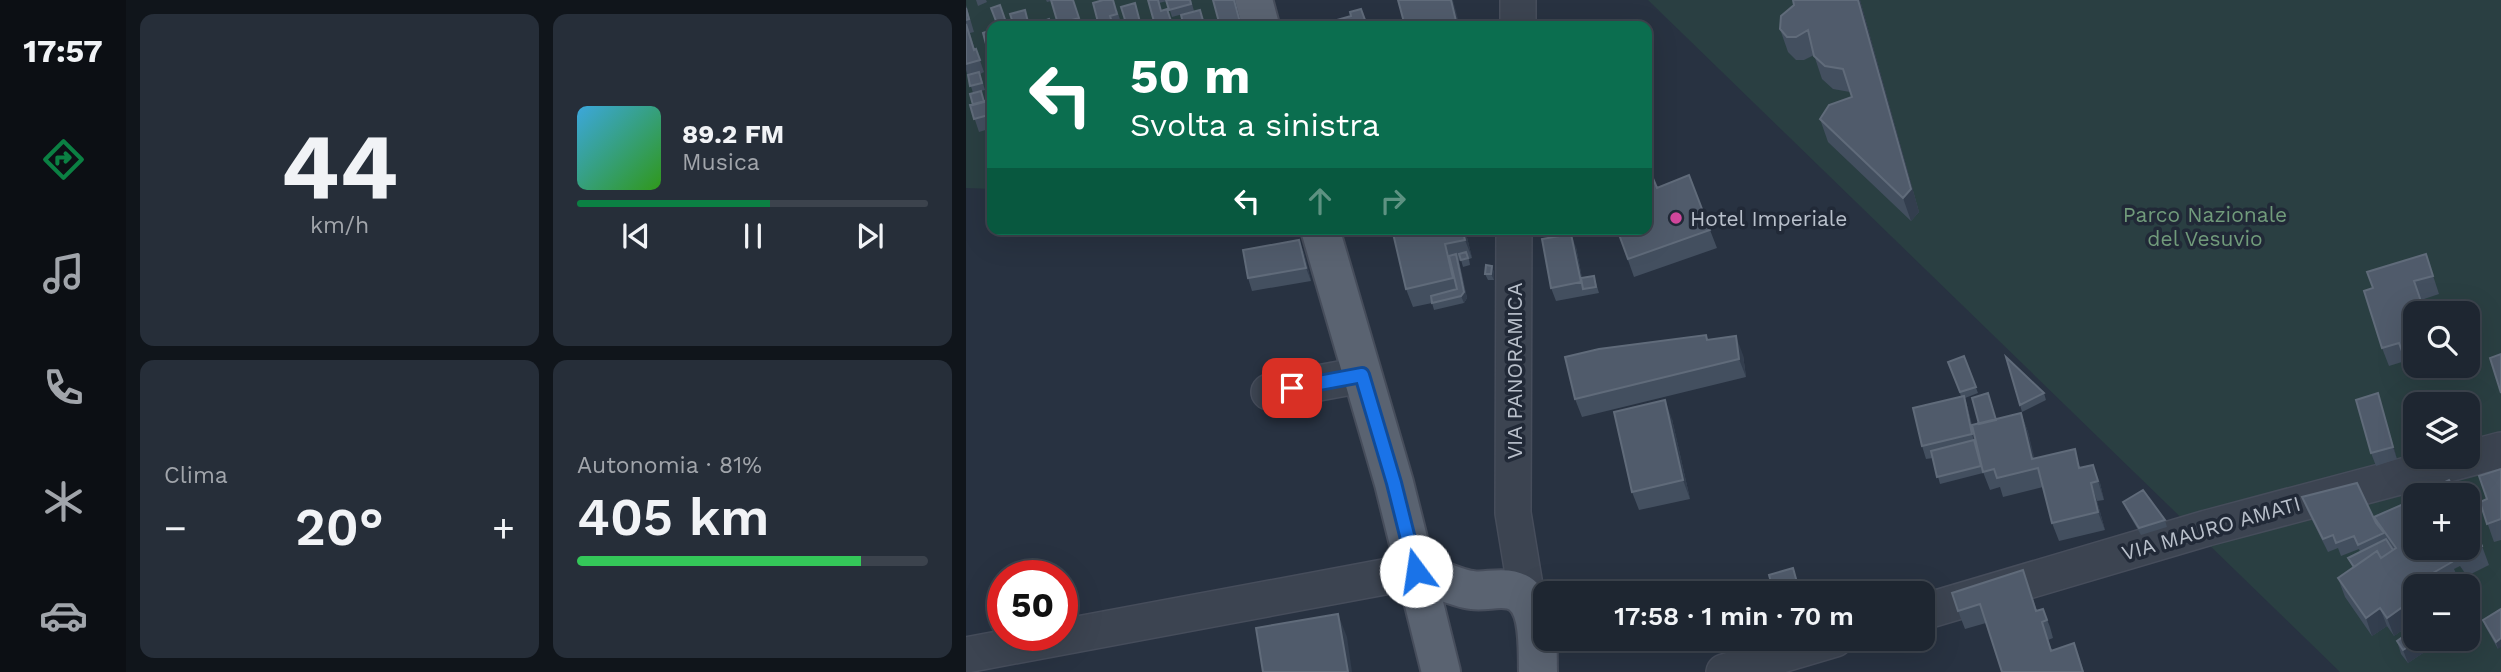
<!DOCTYPE html>
<html lang="it">
<meta charset="utf-8">
<style>
:root{--surface:#1e2631;--page:#262e39;--text:#f1f3f6;--muted:#a1a5ab;--line:#3c434d;--accent:#0b8043}
body{margin:0;font-family:"Work Sans",sans-serif;background:var(--page);color:var(--text);height:100vh;display:flex;flex-direction:column;font-size:26px;white-space:nowrap}
*{box-sizing:border-box;margin:0}
p{font-size:23px;color:var(--muted)}
.icon{flex:none;width:38px;height:38px;fill:none;stroke:currentColor;stroke-width:2;stroke-linecap:round;stroke-linejoin:round}
.map{position:relative;flex:1;overflow:hidden}
.sheet{display:flex;flex-direction:column;gap:14px;padding:14px;background:#10151b;width:840px}
.sheet>*{flex:none}
.banner{position:absolute;left:21px;top:21px;width:665px;height:214px;border-radius:14px;box-shadow:0 7px 28px #0002,0 0 0 2px var(--line);background:#0b6e4f;color:#fff;overflow:hidden}
.controls{position:absolute;left:1437px;top:301px;display:grid;gap:14px}
.controls a{display:grid;place-items:center;width:77px;height:77px;border-radius:14px;background:var(--surface);box-shadow:0 7px 28px #0002,0 0 0 2px var(--line);font-size:35px}
.speed{position:absolute;left:21px;top:560px;display:flex;gap:14px;font-size:35px;font-weight:700;text-align:center}
.speed>*{display:grid;place-content:center;width:91px;height:91px;border-radius:50%;background:var(--surface);box-shadow:0 7px 28px #0002,0 0 0 2px var(--line);line-height:1}
.speed .limit{border:10px solid #d22;background:#fff;color:#111}
.pin{position:absolute;display:grid;place-items:center;width:60px;height:60px;color:#fff;margin:-30px;border-radius:14px;box-shadow:0 4px 10px #0006}
.me{position:absolute;width:77px;margin:-38px;rotate:346deg;stroke-linejoin:round;filter:drop-shadow(0 0 5px #0008)}
.turn{display:flex;align-items:center;gap:24px;height:147px;padding:0 28px;font-size:32px}
.turn .icon{width:91px;height:91px;stroke-width:2.5}
.turn b{display:block;font-size:49px;line-height:60px}
.lanes{display:flex;align-items:center;height:66px;padding:0 28px;background:#0003;justify-content:center;gap:35px;direction:ltr}
.lanes .off{opacity:.35}
.big{font-size:52px;font-weight:600;line-height:1.1}
.sheet .card{flex:1;display:flex;flex-direction:column;justify-content:center;gap:10px;min-width:0;padding:0 24px;border-radius:14px;background:var(--page)}
.sheet .dial{align-items:center;gap:0}
.dial b{font-size:91px;line-height:1}
.song{display:flex;align-items:center;gap:21px}
.cover{width:84px;height:84px;border-radius:10px;background:linear-gradient(135deg,hsl(200 70% 55%),hsl(110 70% 35%))}
.played{height:7px;border-radius:4px;background:linear-gradient(90deg,var(--accent) 55%,var(--line) 55%)}
.keys{display:flex;justify-content:space-around;direction:ltr}
.heat{display:flex;justify-content:space-between;align-items:center;font-size:38px;direction:ltr}
.charge{height:10px;border-radius:5px;background:linear-gradient(90deg,#34c759 81%,var(--line) 0)}
.sheet .tiles{flex:1;display:grid;gap:14px;grid-template-columns:repeat(2,1fr)}
.trip{position:absolute;left:567px;top:581px;width:402px;height:70px;border-radius:14px;background:var(--surface);box-shadow:0 7px 28px #0002,0 0 0 2px var(--line);font-weight:600;line-height:70px;text-align:center}
main{display:flex;flex:1;min-height:0}
.tab-bar{display:flex;flex-direction:column;width:126px;justify-content:space-around;align-items:center;background:#0c0f14;color:var(--muted)}
.tab-bar .icon{width:49px;height:49px}
.tab-bar .active{color:var(--accent)}
.tab-bar b{font-size:32px;color:var(--text)}
.map>svg:first-child{display:block}
</style>
<main>
<nav class="tab-bar">
<b>17:57</b>
<svg class="icon active" aria-label="directions" viewBox="0 0 24 24"><path d="M12 3l9 9-9 9-9-9zM9 14v-3h6M13 9l2 2-2 2"/></svg>
<svg class="icon" aria-label="music" viewBox="0 0 24 24"><path d="M9 18V5l10-2v13"/><circle cx="6" cy="18" r="3"/><circle cx="16" cy="16" r="3"/></svg>
<svg class="icon" aria-label="phone" viewBox="0 0 24 24"><path d="M5 4h4l2 5-3 2q2 4 5 5l2-3 5 2v4C11 20 4 13 5 4z"/></svg>
<svg class="icon" aria-label="climate" viewBox="0 0 24 24"><path d="M12 3v18M4 7l16 10M4 17L20 7"/></svg>
<svg class="icon" aria-label="car" viewBox="0 0 24 24"><path d="M5 17H2v-5l4-1 3-4h7l3 4 3 1v5h-3M9 17h6M6 11h13"/><circle cx="7" cy="17" r="2"/><circle cx="17" cy="17" r="2"/></svg>
</nav>
<section class="sheet">
<div class="tiles">
<div class="card dial"><b>44</b><p>km/h</p></div>
<div class="card">
<div class="song"><i class="cover"></i><div><b>89.2 FM</b><p>Musica</p></div></div>
<div class="played"></div>
<div class="keys"><svg class="icon" aria-label="previous" viewBox="0 0 24 24"><path d="M18 5L8 12l10 7zM5 5v14"/></svg><svg class="icon" aria-label="pause" viewBox="0 0 24 24"><path d="M8 5v14M16 5v14"/></svg><svg class="icon" aria-label="next" viewBox="0 0 24 24"><path d="M6 5l10 7-10 7zM19 5v14"/></svg></div>
</div>
<div class="card"><p>Clima</p>
<div class="heat"><a>−</a><b class="big">20°</b><a>+</a></div>
</div>
<div class="card"><p>Autonomia · 81%</p><b class="big">405 km</b><div class="charge"></div></div>
</div>
</section>
<div class="map">
<svg width="1535" height="672" viewBox="0 0 1535 672">
<rect width="100%" height="100%" fill="#283241"/>
<path fill="#2a3f42" fill-rule="evenodd" d="M0,0H271L279,26H26V189L0,188Z
M682,0H1535V672H1374ZM1449,313H1502V366H1449ZM1449,404H1502V457H1449ZM1449,495H1502V548H1449ZM1449,586H1502V639H1449Z"/>
<g fill="none" stroke-linecap="round" stroke-linejoin="round">
<g stroke="#464d5b" stroke-width="38">
<path id="minor" d="M552,26V0
M548,229L547,513L562,604
M303,392L396,375
M957,612L1241,528L1535,450
M0,655L450,571
M758,672L869,639"/>
</g>
<g stroke="#464d5b" stroke-width="42">
<path id="major" d="M287,0L294,26
M354,229L428,483L475,672
M450,571C465,576 492,589 506,590C519,592 531,587 545,590C576,597 571,648 572,672"/>
</g>
<use href="#minor" stroke="#3c4451" stroke-width="35"/>
<use href="#major" stroke="#5a6371" stroke-width="38"/>
</g>
<path fill="#434f5f" d="M10,0H20L21,2L12,6Z
M80,0H107L115,25L111,26H93L85,1L81,2Z
M182,0H225L228,11L206,17L201,1L193,3L195,11L201,9L207,26H211H185L189,25Z
M894,0L953,212L945,221L862,142L854,119L886,97L884,92L867,89L856,79L848,55L838,60H830L822,52L814,29Z
M0,5L8,32L4,33L9,50L10,49L18,72L14,74L19,90L7,93L0,70Z
M395,9L401,26H350L385,16Z
M151,10L156,26H133Z
M26,30V49L23,50L17,33Z
M26,99V128L13,132L4,105Z
M691,188L744,230L751,248L668,277L651,229Z
M261,229H291L263,235Z
M426,229H499L506,258L503,259L504,265L497,267L495,260L493,261L501,298L498,303L468,310L466,303L447,307L440,289Z
M333,240L338,253L345,281L286,291L282,278Z
M610,247L616,278L628,276L633,293L590,301L585,288Z
M1460,254L1473,294L1455,300L1449,313V366H1465L1443,373L1439,361L1423,366L1416,348L1407,288Z
M526,266L528,273V280H522L519,274Z
M740,335L742,340L777,355L780,377L616,417L609,399Z
M998,356L1012,393L999,398L1002,409L1006,425L1055,413L1062,432L1068,459L1116,468L1134,483L1138,500L1131,501L1139,530L1093,541L1086,523L1077,487L1037,497L1034,487L1024,490L1017,472L1009,439L1017,473L974,484L967,458L960,459L956,446L995,396L982,362Z
M1078,393L1080,400L1056,412L1054,405Z
M1412,393L1431,459L1410,466L1405,453Z
M706,419L724,499L673,510L666,492Z
M1535,469V540L1528,542L1514,502L1521,499Z
M1336,497L1408,517L1449,548L1516,546L1523,565L1501,576L1494,566L1488,569L1493,580L1483,586H1449V625L1448,622L1428,636L1421,626L1406,636L1379,597L1372,578L1387,568L1382,558L1394,552L1393,549L1375,556L1372,548L1362,552L1341,510Z
M1157,502L1199,520L1201,527L1175,535L1160,509Z
M1057,570L1071,611L1077,609L1084,627L1087,638L1082,640L1086,650L1108,643L1118,672H1036L1020,623L999,629L992,611Z
M1535,609L1532,649L1519,626L1517,620Z
M1449,639H1478L1442,663L1435,654L1431,641Z"/>
<path fill="#333e4e" d="M268,0H269L276,26H275Z
M485,0H487L494,26H492Z
M892,0H894L953,212L945,221L937,198Z
M496,229H499L506,258L499,240Z
M605,234L610,247L618,289H617L615,282Z
M333,240L338,253L345,281L340,268Z
M490,254L501,298L498,303L495,296Z
M526,266L528,273V280L525,274Z
M770,336L777,355L780,377L773,359Z
M1412,393L1416,406L1431,459L1427,447Z
M998,396L1002,409L1017,473L1006,434Z
M699,400L706,419L724,499L717,480Z
M1055,413L1062,432L1071,468L1066,459Z
M1127,465L1134,483L1138,500L1132,481Z
M1125,483L1131,501L1139,530L1132,512Z
M1449,598V620L1445,615L1448,622L1428,636L1421,618Z
M1414,608L1421,626L1406,636L1400,618Z
M372,614L381,637L386,672H382Z
M1535,638V647L1532,649L1530,642Z
M1455,639H1478L1442,663L1437,650Z"/>
<path fill="#505b6b" stroke="#606b7a" stroke-width="2" d="M85,0H107L113,18L92,24Z
M137,0H147L151,14L144,16L147,26H133L127,3Z
M182,0H192L195,11L201,9L205,21L192,25L191,24L189,25Z
M200,0H224L225,4L203,10Z
M247,0H268L275,26H254Z
M432,0H485L491,25L487,26H439Z
M827,0H892L945,189L937,198L854,119L863,105L886,97L877,69L859,66L848,56L842,30L830,37H821L814,29L815,16L828,5Z
M169,3L175,26H161L155,7Z
M34,5L41,25L38,26H32L25,8Z
M0,8L3,19L0,20Z
M395,9L399,20L387,24L388,26H350L385,16L384,12Z
M59,10L63,26H48L44,14Z
M234,10L238,24L232,26H218L215,15Z
M83,19L85,26H70L69,24Z
M0,24L8,50L10,49L14,60L0,64Z
M26,30V42L20,44L17,33Z
M13,72L16,83L4,86L2,75Z
M15,91L18,102L7,105L4,94Z
M26,99V114L8,119L4,105Z
M681,164L691,188L723,175L744,230L662,259L651,229H681Z
M426,229H496L499,240L479,244L487,278L440,289Z
M605,234L615,282L585,288L576,239Z
M333,240L340,268L282,278L277,250Z
M500,252L502,258L495,260L493,254Z
M490,254L498,292L495,296L466,303L465,296L491,289L483,256Z
M1460,254L1467,276L1448,281L1459,313H1449V350L1437,354L1433,343L1416,348L1398,291L1407,288L1401,272Z
M520,265L526,266L525,274H519Z
M628,276L630,287L617,289L615,278Z
M740,335L741,340L770,336L773,359L609,399L599,357L633,349Z
M1535,354V393L1524,358Z
M998,356L1010,387L994,392L982,362Z
M1040,357L1078,393L1054,405Z
M1022,393L1030,420L1013,424L1006,398Z
M1412,393L1427,447L1405,453L1390,400Z
M998,396L1006,434L956,446L947,408Z
M699,400L717,480L666,492L648,412Z
M1055,413L1066,459L1109,449L1113,468L1127,465L1132,481L1125,483L1132,512L1086,523L1072,468L1031,478L1028,469L1017,472L1006,425Z
M1008,440L1015,466L971,477L965,451Z
M1535,469V519L1521,524L1514,502L1521,499L1513,476Z
M1483,480L1490,495H1453Z
M1391,483L1410,523L1418,533L1392,545L1388,536L1370,543L1367,535L1357,539L1336,497Z
M1177,490L1199,520L1173,528L1157,502Z
M1442,502L1449,516V548H1502V517L1516,546L1494,558L1488,548L1480,552L1486,562L1453,581L1457,586H1449V598L1421,618L1414,608L1400,618L1372,578L1411,551L1415,558L1430,548L1408,517Z
M1420,539L1427,550L1415,558L1411,551L1388,567L1382,558Z
M827,568L834,593H808L803,575Z
M1057,570L1070,611L1077,609L1081,620L1076,622L1085,651L1108,643L1117,672H1036L1014,604L992,611L986,593Z
M1535,609V638L1530,642L1517,620Z
M372,614L382,672H297L290,628Z
M1449,628V639H1455L1437,650L1431,641Z"/>
<g fill="none" stroke-linecap="round" stroke-linejoin="round">
<g stroke="#114b97" stroke-width="18">
<path id="route" d="M326,388L396,375L428,483L450,571"/>
</g>
<use href="#route" stroke="#1a73e8" stroke-width="12"/>
</g>
<circle fill="#d1479c" stroke="#212937" stroke-width="2.5" cx="710" cy="218" r="7"/>
<g text-anchor="middle" dominant-baseline="central" stroke-width="7" stroke-linejoin="round" paint-order="stroke">
<g font-size="21" fill="#719b7b" stroke="#212937">
<text x="1239" y="214">Parco Nazionale<tspan x="1239" dy="24">del Vesuvio</tspan></text>
</g>
<g font-size="21" fill="#b9c0cb" stroke="#212937" text-anchor="start">
<text x="724" y="218">Hotel Imperiale</text>
</g>
<g font-size="21" fill="#b9c0cb" stroke="#212937">
<text transform="translate(548 371) rotate(-90)">VIA PANORAMICA</text>
<text transform="translate(1245 528) rotate(-16)">VIA MAURO AMATI</text>
</g>
</g>
</svg>
<div class="controls">
<a><svg class="icon" aria-label="search" viewBox="0 0 24 24"><circle cx="10" cy="10" r="6"/><path d="M15 15l6 6"/></svg></a>
<a><svg class="icon" aria-label="layers" viewBox="0 0 24 24"><path d="M12 4l9 5-9 5-9-5zM3 14l9 5 9-5"/></svg></a>
<a>+</a>
<a>−</a>
</div>
<div class="speed"><div class="limit">50</div></div>
<div class="pin" style="left:326px;top:388px;background:#d93025"><svg class="icon" aria-label="arrive" viewBox="0 0 24 24"><path d="M6 21V4h12l-3 4 3 4H6"/></svg></div>
<svg class="me" style="left:450px;top:571px" viewBox="-20 -20 40 40"><circle r="19" fill="#fff"/><path d="M0-13L10 11 0 6-10 11z" fill="#1a73e8"/></svg>
<div class="trip">17:58 · 1 min · 70 m</div>
<div class="banner">
<div class="turn"><svg class="icon" aria-label="left" viewBox="0 0 24 24"><path d="M17 20v-9H6M10 6l-5 5 5 5"/></svg><div><b>50 m</b>Svolta a sinistra</div></div>
<div class="lanes"><svg class="icon" aria-label="left" viewBox="0 0 24 24"><path d="M17 20v-9H6M10 6l-5 5 5 5"/></svg><svg class="icon off" aria-label="ahead" viewBox="0 0 24 24"><path d="M12 20V5M6 11l6-6 6 6"/></svg><svg class="icon off" aria-label="right" viewBox="0 0 24 24"><path d="M7 20v-9h11M14 6l5 5-5 5"/></svg></div>
</div>
</div>
</main>
